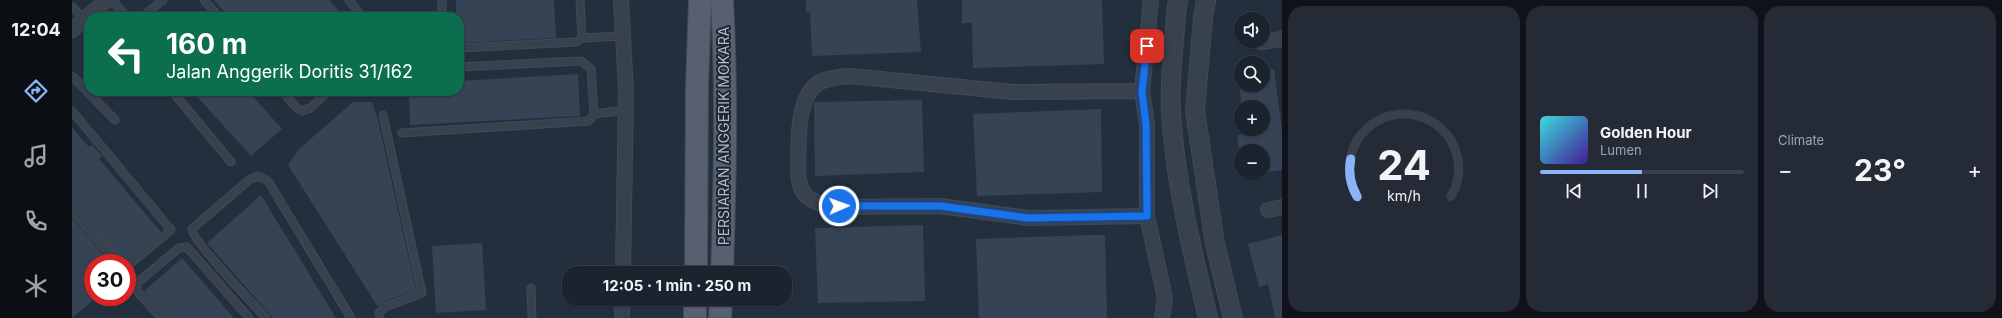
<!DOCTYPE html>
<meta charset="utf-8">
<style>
:root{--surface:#1b232e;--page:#242b36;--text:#f1f3f6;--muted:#a0a4aa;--line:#39404a;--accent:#8ab4f8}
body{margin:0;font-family:Inter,sans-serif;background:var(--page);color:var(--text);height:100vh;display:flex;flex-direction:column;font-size:15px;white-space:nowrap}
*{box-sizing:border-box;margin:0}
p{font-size:13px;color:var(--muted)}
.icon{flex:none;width:22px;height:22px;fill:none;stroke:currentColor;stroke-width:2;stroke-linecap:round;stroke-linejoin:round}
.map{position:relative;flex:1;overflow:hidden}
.sheet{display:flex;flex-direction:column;gap:6px;padding:6px;background:#0f1319;width:720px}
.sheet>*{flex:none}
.top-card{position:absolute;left:12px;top:12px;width:380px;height:84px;border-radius:16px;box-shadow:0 1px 3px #0004,0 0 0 1px var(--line);background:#0b6e4f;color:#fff;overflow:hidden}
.tools{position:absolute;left:1162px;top:12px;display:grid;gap:8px}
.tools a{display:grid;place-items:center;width:36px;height:36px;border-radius:50%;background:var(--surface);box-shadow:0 1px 3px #0004,0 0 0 1px var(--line);font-size:20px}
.speed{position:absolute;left:12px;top:254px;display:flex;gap:8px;font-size:20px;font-weight:700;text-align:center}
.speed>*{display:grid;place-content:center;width:52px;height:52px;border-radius:50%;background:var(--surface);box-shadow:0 1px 3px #0004,0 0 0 1px var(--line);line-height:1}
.speed .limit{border:6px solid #d22;background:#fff;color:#111}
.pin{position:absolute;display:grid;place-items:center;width:34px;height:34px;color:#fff;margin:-17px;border-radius:8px;box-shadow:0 2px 6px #0006}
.me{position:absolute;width:44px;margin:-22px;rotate:88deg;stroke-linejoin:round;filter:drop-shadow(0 0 3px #0008)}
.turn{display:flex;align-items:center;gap:14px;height:84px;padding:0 16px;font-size:18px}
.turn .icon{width:52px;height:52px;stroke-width:2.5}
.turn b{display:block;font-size:28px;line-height:34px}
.big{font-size:30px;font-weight:700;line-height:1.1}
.sheet .tile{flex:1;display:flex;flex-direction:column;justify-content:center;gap:6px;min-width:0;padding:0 14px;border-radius:16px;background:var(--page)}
.sheet .dial{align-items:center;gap:0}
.dial svg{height:104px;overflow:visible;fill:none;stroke:var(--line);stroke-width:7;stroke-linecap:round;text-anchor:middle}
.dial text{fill:var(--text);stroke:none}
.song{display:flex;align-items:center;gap:12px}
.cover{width:48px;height:48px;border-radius:6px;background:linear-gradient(135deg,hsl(180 70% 55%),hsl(260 70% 35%))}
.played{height:4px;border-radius:2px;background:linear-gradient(90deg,var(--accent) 50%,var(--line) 50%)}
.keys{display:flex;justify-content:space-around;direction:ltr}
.heat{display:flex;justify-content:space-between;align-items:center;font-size:22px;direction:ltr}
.sheet .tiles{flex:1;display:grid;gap:6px;grid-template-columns:repeat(3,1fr)}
.trip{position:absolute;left:490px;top:266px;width:230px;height:40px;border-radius:16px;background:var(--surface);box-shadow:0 1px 3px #0004,0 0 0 1px var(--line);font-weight:700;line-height:40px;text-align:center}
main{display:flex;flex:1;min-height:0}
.menu{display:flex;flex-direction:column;width:72px;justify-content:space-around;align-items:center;background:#0b0e12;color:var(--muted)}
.menu .icon{width:28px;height:28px}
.menu .on{color:var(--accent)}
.menu b{font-size:18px;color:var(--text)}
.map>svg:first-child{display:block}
</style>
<main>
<nav class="menu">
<b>12:04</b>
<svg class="icon on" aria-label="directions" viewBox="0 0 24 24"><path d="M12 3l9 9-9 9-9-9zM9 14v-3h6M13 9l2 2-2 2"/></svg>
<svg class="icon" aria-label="music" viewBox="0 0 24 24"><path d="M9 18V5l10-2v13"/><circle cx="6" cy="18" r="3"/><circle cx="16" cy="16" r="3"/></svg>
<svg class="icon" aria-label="phone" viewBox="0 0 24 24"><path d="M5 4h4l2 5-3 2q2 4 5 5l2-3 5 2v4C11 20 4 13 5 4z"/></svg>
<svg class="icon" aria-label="climate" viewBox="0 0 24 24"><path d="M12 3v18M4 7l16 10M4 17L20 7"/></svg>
</nav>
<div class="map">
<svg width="1210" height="318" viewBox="0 0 1210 318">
<rect width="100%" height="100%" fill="#242f3e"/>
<path fill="#364354" d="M142,0H257L272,17H157Z
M384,0H482L484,38L387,43V17H384Z
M734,0H845L849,52L740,56L738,12H734Z
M890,0H1030L1032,64L901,68L900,23H890Z
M1202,69L1210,131V170L1191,173V151H1167L1165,135L1191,131V107H1170L1167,85H1191V71Z
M506,74L508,116L338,125L337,91H387V81Z
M120,91H176L210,129L179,156Z
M850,100L852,172L743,176L742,102Z
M281,102H300L305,116L344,290L311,302L306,307L216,165L226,150Z
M1029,109L1030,192L905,196L901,114Z
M0,127L17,147L20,145L30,156L27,159L89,232L51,263L4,207L0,205Z
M189,195L264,318H201L135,243Z
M0,218L39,263H21V300L0,318Z
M851,225L853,301L746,303L743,228Z
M1020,235H1033L1035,318H907L904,239Z
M1210,235V318H1203L1196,284L1187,287L1176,244Z
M410,243L414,310L364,313L360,246Z
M110,258L162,318H94L72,291Z"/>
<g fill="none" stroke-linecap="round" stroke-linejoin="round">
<g stroke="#414a57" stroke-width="9">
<path id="service" d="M40,0L55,17
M132,0L147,17
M277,0L290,17
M370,0V17
M0,7L12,19
M70,17L91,0
M510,38L551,36
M387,48L504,42L510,38L508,0
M387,67L509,61L519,69L522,114L553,110
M0,76L43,120
M100,91L159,162
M210,91L225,108L230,111L238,108L257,91
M0,111L99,230L55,266
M330,133L517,121L522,114
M0,210L46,263
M459,288L460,318
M89,318L65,291V283L107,248L115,247L177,318
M194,318C182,305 120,240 120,229L177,180L186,176L196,181L279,318
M308,318L307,313L313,307L350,293L311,115"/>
</g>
<g stroke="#414a57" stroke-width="16">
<path id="minor" d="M549,0L554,91L551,273
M1079,0L1070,91L1075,125V216L1093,298L1090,318
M0,30L35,0
M1189,42L1210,39
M1070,91L940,92L778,76C768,77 753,78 745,84C723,101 727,148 726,174C728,196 737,200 756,207L868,206L957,218L1075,216
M1196,210L1210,207
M550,318V299"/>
</g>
<g stroke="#414a57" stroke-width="20">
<path id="tertiary" d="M1106,0L1104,15C1102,45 1097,83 1099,112C1103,181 1120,251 1136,318
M1134,0L1131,18L1123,111L1143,244L1161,318"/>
</g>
<g stroke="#414a57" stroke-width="24">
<path id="primary" d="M624,273L625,87L628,0
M650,273C653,182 655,91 650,0
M623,318V299
M648,318L649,299"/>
</g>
<use href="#service" stroke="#38414e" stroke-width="7"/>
<use href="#minor" stroke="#38414e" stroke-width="14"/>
<use href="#tertiary" stroke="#38414e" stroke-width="18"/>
<use href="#primary" stroke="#56606e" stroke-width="22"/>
</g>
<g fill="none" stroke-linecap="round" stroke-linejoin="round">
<g stroke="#114b97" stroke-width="10">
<path id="route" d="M767,206H868L956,218L1075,216L1074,125L1070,92L1075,46"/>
</g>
<use href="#route" stroke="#1a73e8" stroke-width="7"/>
</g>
<g text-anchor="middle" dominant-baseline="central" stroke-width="4" stroke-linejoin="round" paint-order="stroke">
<g font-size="14" fill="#b4bcc9" stroke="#1d2633">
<text transform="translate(651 136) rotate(-90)">PERSIARAN ANGGERIK MOKARA</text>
</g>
</g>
</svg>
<div class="tools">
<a><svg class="icon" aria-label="sound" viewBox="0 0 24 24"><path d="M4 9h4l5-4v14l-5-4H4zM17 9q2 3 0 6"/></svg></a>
<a><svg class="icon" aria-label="search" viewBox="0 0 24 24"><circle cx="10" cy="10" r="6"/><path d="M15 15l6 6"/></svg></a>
<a>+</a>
<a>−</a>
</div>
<div class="speed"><div class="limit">30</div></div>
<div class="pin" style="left:1075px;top:46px;background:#d93025"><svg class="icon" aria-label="arrive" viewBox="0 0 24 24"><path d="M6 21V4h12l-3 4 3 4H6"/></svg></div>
<svg class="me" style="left:767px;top:206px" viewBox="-20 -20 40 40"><circle r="17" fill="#1a73e8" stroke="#fff" stroke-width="3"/><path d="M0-11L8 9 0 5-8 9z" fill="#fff"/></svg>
<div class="trip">12:05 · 1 min · 250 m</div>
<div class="top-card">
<div class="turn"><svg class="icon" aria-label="left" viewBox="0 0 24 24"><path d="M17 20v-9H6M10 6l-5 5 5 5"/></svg><div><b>160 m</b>Jalan Anggerik Doritis 31/162</div></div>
</div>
</div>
<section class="sheet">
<div class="tiles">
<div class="tile dial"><svg viewBox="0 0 100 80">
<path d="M14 69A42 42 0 1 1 86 69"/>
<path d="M14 69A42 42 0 0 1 9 40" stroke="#8ab4f8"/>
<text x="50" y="56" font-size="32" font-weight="700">24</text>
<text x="50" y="72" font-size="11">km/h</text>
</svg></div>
<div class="tile">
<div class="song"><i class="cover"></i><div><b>Golden Hour</b><p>Lumen</p></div></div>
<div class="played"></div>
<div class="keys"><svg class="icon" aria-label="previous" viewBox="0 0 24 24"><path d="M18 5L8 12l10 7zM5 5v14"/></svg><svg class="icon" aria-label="pause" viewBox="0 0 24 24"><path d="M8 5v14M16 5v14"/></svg><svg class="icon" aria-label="next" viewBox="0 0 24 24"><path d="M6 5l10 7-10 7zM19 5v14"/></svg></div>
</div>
<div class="tile"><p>Climate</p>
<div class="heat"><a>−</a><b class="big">23°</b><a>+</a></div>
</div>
</div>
</section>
</main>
